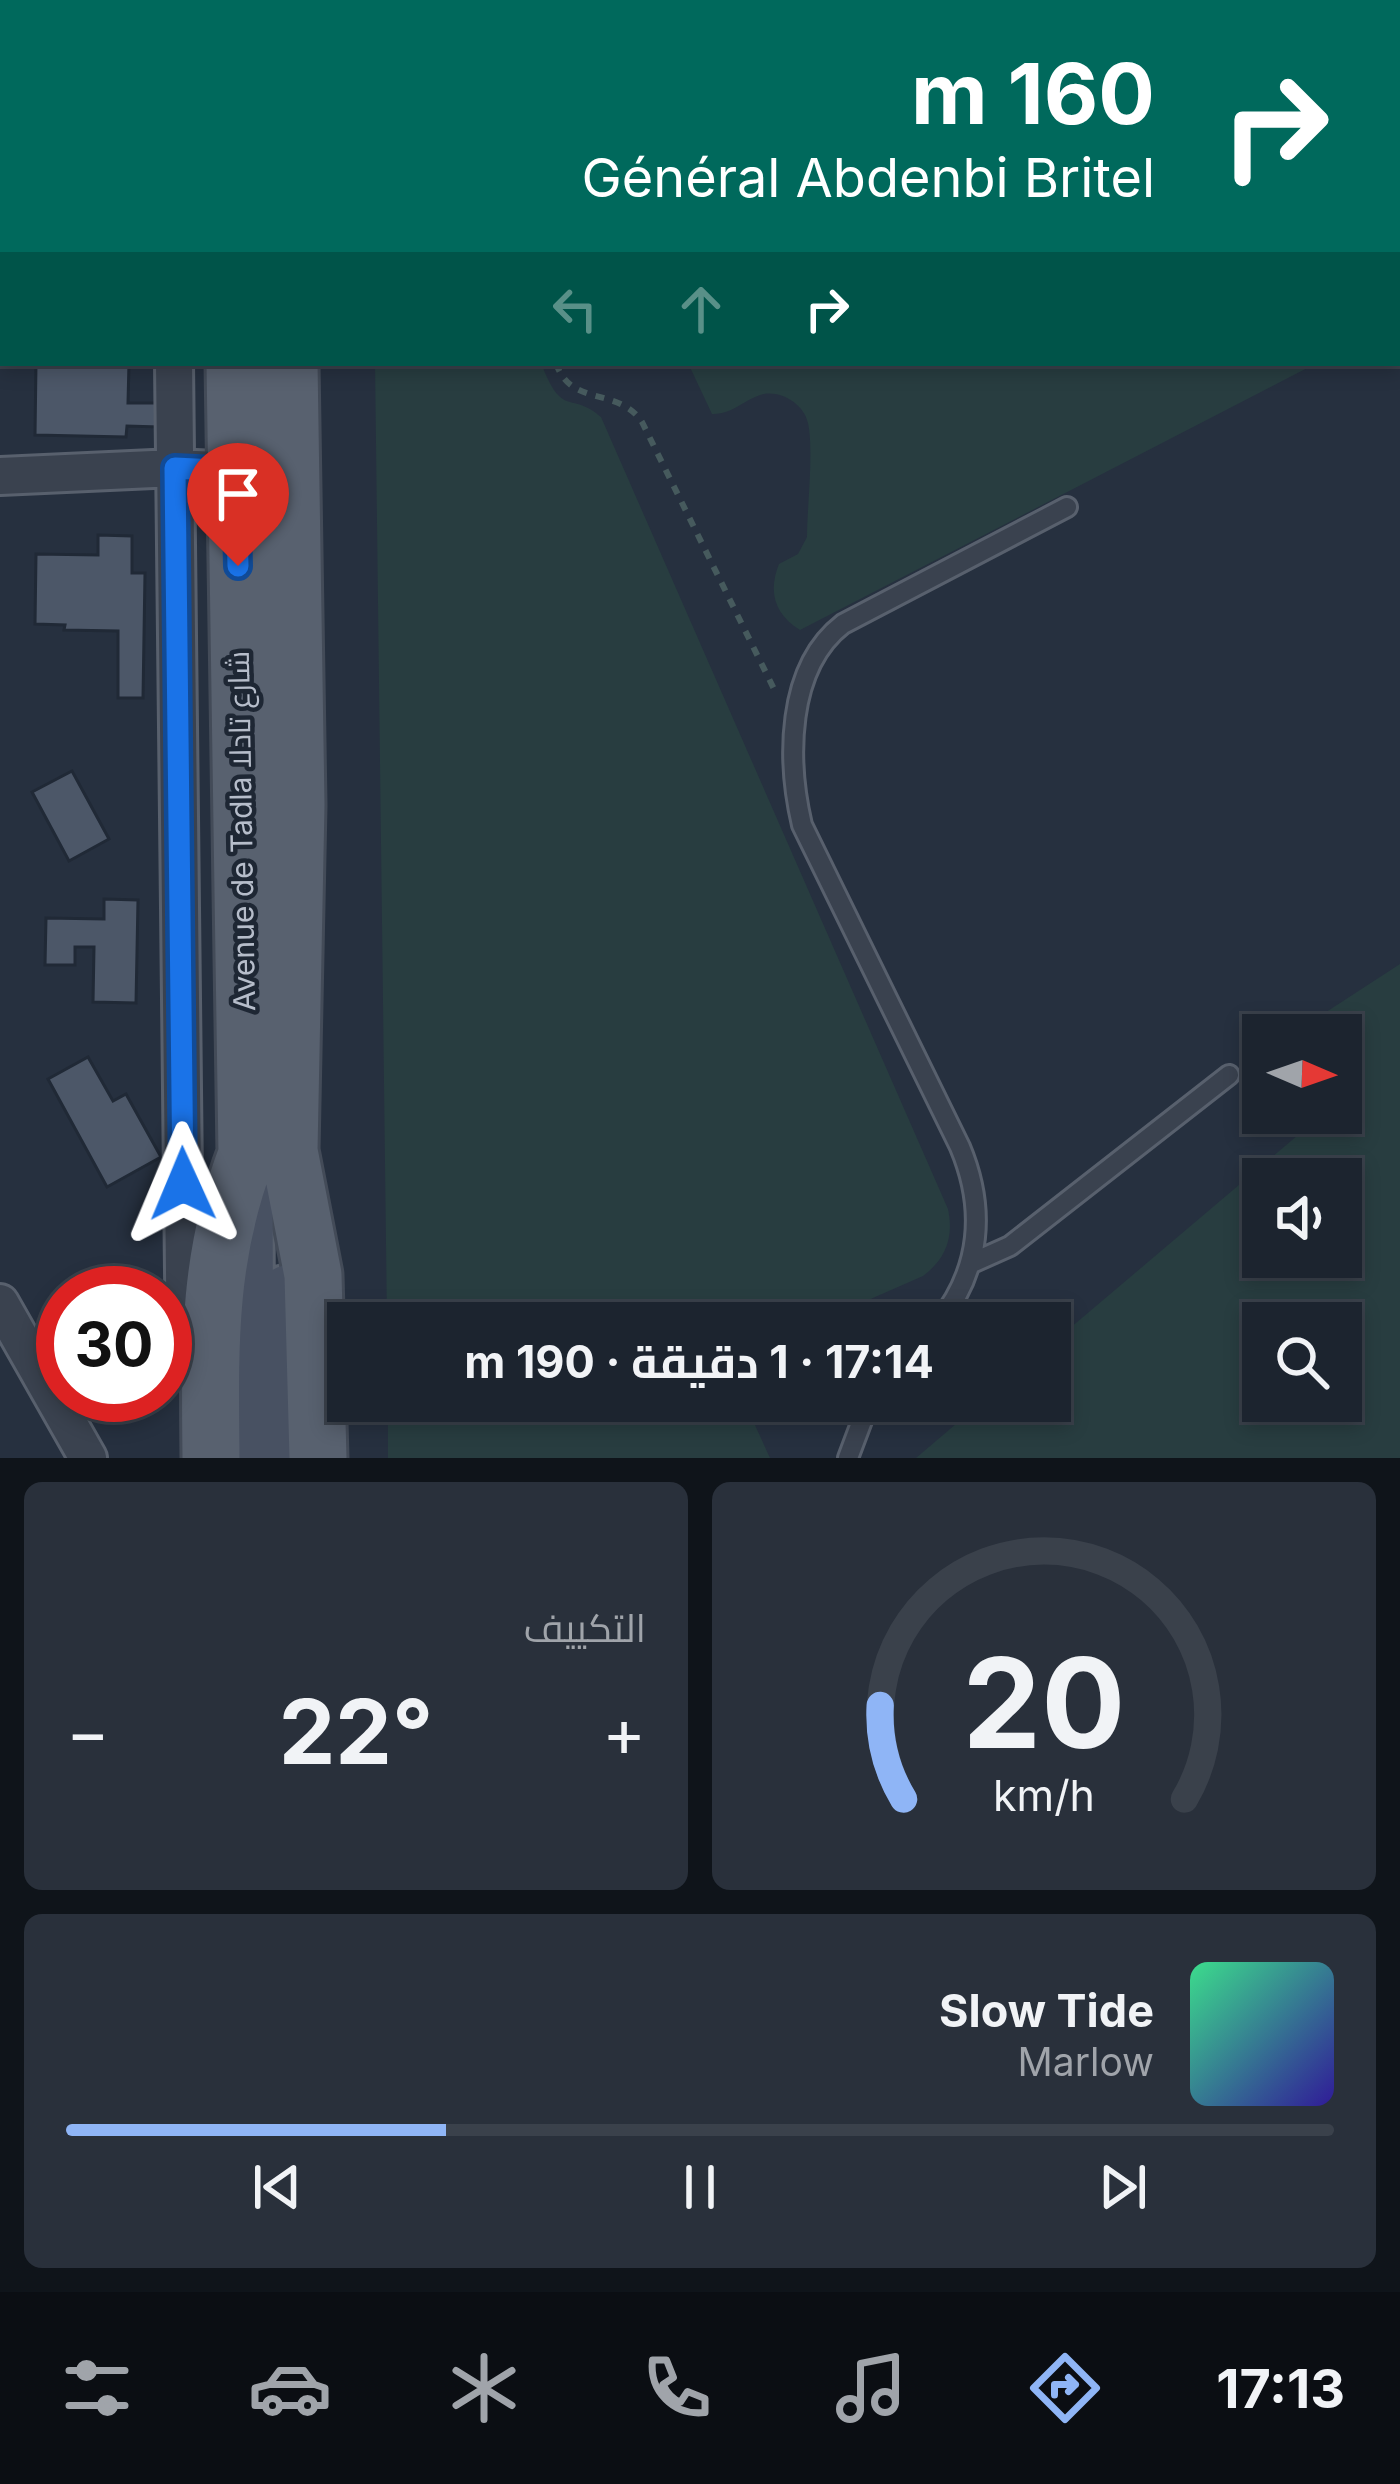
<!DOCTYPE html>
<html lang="ar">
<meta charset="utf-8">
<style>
:root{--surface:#1c242f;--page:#29303b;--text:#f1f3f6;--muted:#a0a4aa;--line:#3a414b;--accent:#8fb5f6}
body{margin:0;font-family:Inter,Cairo,sans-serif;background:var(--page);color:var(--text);direction:rtl;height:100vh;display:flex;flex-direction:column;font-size:45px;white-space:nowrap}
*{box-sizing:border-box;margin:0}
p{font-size:39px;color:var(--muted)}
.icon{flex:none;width:66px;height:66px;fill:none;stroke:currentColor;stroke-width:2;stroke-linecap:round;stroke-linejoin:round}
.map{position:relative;height:1458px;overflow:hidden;direction:ltr}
.side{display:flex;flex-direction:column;gap:24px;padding:24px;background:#0f141a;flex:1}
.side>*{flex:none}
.banner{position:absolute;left:0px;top:0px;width:1401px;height:366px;box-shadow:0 6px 18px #0003,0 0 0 3px var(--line);direction:rtl;background:#00695c;color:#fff;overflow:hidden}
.needle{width:78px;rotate:92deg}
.controls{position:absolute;left:1242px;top:1014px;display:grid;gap:24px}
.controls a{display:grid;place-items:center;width:120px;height:120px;border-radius:0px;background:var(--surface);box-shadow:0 6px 18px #0003,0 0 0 3px var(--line);font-size:60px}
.speed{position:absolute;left:36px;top:1266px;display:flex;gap:24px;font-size:60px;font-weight:700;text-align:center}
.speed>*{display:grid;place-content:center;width:156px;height:156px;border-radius:50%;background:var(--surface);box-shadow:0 6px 18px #0003,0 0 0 3px var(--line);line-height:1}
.speed .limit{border:18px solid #d22;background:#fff;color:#111}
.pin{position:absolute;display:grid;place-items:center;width:102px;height:102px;color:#fff;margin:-123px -51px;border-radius:50% 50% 50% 0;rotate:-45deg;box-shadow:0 0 12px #0007}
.pin .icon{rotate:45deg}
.me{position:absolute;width:132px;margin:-66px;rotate:359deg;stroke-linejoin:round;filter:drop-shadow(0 0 9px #0008)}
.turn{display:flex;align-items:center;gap:42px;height:252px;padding:0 48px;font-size:54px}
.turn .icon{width:156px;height:156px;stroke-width:2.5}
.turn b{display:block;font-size:84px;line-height:102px}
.lanes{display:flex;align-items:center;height:114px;padding:0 48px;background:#0003;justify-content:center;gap:60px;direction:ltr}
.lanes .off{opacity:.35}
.big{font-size:90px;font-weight:700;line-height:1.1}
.side .widget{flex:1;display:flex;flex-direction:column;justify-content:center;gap:18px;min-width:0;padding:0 42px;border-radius:18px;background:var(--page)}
.side .dial{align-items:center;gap:0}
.dial svg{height:312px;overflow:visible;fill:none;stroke:var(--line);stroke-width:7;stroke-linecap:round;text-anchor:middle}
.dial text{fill:var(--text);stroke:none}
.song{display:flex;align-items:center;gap:36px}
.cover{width:144px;height:144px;border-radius:18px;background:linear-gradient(135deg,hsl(150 70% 55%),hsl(250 70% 35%))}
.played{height:12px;border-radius:6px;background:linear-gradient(90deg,var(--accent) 30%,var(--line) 30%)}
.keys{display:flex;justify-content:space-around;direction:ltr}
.heat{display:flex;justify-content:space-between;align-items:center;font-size:66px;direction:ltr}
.side .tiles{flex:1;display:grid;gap:24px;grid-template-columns:1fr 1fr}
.widget:last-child{grid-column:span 2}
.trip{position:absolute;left:327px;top:1302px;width:744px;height:120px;border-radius:0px;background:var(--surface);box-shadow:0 6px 18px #0003,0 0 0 3px var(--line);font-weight:700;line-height:120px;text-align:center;direction:rtl}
.menu{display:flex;height:192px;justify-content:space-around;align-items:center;background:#0b0e13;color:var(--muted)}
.menu .icon{width:84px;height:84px}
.menu .on{color:var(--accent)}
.menu b{font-size:54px;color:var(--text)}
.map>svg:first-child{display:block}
</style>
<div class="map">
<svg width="1400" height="1458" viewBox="0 0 1400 1458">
<rect width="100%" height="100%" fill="#26303f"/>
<path fill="#283d40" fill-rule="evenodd" d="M555,0H1400V320L1398,3H554Z
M375,363H541C563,420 570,390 601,417L948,1209C954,1237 946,1259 923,1276L816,1323H387Z
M688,363H1317L800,630C774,614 768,591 779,564L798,554L807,537C807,507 814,451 808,423C804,405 783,391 764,394C746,398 732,415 712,414Z
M1400,964V1458H916L983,1401H1050V1345L1324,1113H1341V1035H1299L1297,1031ZM1263,1179H1341V1257H1263ZM1263,1323H1341V1401H1263Z
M388,1401H744L770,1458H388Z"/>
<path fill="#4c5768" stroke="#202936" stroke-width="3" d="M36,363H129L128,403H160V427L127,426L126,437L35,435Z
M98,535L132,536V573H145L143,698H118V631L64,630L65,625L35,624L36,554L98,555Z
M72,771L109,839L69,861L32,792Z
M104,899L138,900L136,1003L93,1002L94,947H75V965H45L46,918L104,919Z
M88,1057L113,1101L126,1094L161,1157L107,1187L48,1079Z"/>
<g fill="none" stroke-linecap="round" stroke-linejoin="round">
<g stroke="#58606d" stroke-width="24">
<path id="service" d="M972,1263L1010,1246L1229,1075
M938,1323C981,1270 986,1209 960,1147L802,825C787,761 786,668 843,624L1067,507
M848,1458L863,1418L876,1401"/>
</g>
<g stroke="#58606d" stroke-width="42">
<path id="minor" d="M170,0V3
M174,363L185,1361
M0,476L175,468L236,471
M0,1303L88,1458"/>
</g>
<g stroke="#58606d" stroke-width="57">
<path id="secondary" d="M247,1197L248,1458
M286,1458L287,1291"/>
</g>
<g stroke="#434b58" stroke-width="63">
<path id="primary" d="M231,0V3
M284,0V3
M289,363L296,805L289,1151L313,1275L318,1458
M211,1458C210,1349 207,1258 247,1154L235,363"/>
</g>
<path stroke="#465a5d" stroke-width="6" stroke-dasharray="9 9" stroke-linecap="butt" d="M522,3V0
M556,363C571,408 618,386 642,422L775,691"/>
<use href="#service" stroke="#3a424f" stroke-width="18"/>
<use href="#minor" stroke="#3a424f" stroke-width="36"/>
<use href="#secondary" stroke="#485162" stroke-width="51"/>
<use href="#primary" stroke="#58616f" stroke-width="57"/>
</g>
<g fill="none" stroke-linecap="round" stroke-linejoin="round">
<g stroke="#114b97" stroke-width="30">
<path id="route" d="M183,1184L175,468L236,471L238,566"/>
</g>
<use href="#route" stroke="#1a73e8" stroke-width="21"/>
</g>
<g text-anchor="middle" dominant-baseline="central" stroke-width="9" stroke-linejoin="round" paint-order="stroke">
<g font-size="30" fill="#b6bdca" stroke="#1e2734">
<text transform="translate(241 831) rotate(-91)">Avenue de Tadla شارع تادلا</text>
</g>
</g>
</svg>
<div class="controls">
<a><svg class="needle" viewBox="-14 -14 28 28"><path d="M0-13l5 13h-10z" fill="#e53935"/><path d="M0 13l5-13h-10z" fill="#a0a4aa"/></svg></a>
<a><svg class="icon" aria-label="sound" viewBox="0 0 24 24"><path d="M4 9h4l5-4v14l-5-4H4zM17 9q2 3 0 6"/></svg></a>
<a><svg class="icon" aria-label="search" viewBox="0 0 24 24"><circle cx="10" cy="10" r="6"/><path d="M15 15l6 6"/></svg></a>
</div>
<div class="speed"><div class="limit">30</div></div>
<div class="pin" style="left:238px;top:566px;background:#d93025"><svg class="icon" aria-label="arrive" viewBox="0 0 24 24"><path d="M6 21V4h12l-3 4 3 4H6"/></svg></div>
<svg class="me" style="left:183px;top:1184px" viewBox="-20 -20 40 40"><path d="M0-17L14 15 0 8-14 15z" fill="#1a73e8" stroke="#fff" stroke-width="4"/></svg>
<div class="trip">17:14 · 1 دقيقة · 190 m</div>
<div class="banner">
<div class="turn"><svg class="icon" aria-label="right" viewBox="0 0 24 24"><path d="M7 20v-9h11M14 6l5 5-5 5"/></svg><div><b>160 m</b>Général Abdenbi Britel</div></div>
<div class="lanes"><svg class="icon off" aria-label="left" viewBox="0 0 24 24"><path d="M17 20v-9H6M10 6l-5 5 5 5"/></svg><svg class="icon off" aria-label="ahead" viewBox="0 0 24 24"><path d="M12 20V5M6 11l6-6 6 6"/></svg><svg class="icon" aria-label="right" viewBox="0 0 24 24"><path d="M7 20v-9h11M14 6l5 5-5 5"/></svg></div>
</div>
</div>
<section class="side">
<div class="tiles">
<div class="widget dial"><svg viewBox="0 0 100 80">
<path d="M14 69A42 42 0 1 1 86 69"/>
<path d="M14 69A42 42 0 0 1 8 45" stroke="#8fb5f6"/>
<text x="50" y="56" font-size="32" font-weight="700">20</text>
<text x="50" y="72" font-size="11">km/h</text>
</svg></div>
<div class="widget"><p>التكييف</p>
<div class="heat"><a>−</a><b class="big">22°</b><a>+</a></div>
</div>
<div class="widget">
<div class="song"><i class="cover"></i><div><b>Slow Tide</b><p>Marlow</p></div></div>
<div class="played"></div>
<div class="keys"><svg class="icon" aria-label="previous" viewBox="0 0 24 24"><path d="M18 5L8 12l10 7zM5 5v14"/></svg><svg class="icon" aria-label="pause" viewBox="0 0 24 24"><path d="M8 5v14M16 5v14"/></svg><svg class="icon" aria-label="next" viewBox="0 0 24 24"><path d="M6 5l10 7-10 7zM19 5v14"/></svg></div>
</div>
</div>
</section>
<nav class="menu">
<b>17:13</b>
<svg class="icon on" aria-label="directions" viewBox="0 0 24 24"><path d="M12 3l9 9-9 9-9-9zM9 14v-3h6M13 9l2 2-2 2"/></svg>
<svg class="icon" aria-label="music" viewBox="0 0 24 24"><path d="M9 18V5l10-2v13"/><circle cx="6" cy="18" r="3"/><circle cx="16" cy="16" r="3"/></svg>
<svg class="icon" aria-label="phone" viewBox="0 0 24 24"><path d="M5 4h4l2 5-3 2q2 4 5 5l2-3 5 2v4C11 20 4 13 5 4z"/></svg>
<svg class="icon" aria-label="climate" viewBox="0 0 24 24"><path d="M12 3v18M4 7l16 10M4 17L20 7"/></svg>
<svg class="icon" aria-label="car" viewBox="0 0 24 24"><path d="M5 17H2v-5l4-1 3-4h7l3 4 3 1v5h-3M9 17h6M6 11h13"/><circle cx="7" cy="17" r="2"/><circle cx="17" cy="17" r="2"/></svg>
<svg class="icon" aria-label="filters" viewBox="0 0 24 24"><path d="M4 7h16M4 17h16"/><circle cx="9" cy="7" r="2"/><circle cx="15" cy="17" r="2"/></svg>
</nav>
